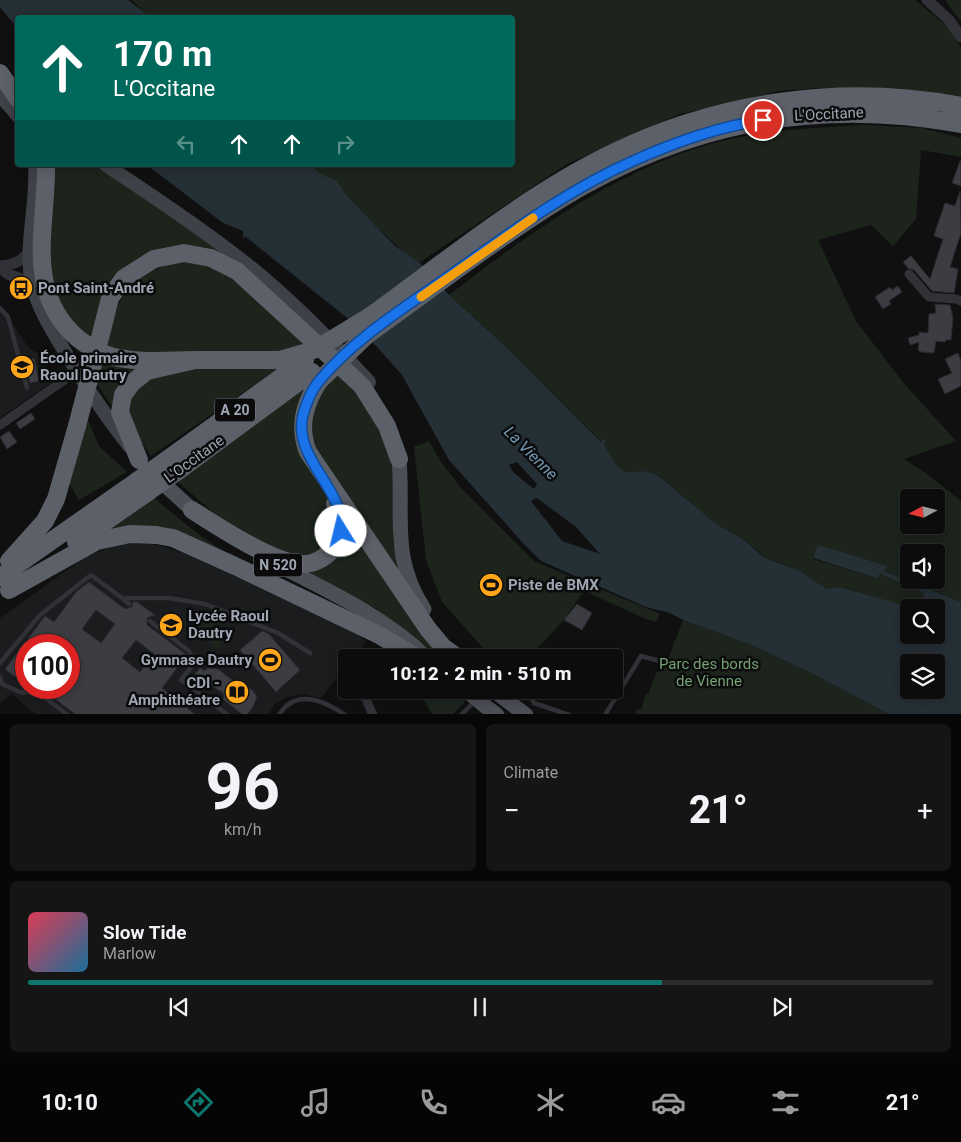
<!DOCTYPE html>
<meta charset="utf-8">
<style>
:root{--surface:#0c0c0d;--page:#151516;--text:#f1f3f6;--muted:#9a9b9d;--line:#2c2c2e;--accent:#0f766e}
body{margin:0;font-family:Roboto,sans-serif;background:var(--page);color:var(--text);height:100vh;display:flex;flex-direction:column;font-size:19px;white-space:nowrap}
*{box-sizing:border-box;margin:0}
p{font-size:16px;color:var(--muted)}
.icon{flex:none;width:28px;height:28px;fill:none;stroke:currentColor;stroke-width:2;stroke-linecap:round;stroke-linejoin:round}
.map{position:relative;height:714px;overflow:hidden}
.sheet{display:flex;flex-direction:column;gap:10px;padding:10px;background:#070707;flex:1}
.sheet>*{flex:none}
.hud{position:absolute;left:15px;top:15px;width:500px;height:152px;border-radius:5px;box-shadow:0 2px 12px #0003,0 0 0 1px var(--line);background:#00695c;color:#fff;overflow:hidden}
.needle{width:32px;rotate:263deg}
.tools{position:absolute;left:900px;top:489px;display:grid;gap:10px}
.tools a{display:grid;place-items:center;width:45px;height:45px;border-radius:5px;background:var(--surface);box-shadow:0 2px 12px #0003,0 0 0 1px var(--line);font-size:25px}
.speed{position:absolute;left:15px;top:634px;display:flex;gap:10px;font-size:25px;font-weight:700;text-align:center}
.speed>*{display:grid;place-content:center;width:65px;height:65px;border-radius:50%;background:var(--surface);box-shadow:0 2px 12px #0003,0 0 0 1px var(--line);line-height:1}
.speed .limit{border:8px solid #d22;background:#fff;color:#111}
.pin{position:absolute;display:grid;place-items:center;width:42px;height:42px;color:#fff;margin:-21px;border:2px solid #fff;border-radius:50%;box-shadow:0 1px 5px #0007}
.me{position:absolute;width:55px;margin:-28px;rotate:351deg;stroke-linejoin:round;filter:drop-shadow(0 0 4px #0008)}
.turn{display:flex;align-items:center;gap:18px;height:105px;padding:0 15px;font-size:22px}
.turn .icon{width:65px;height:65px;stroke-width:2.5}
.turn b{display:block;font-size:35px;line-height:42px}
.lanes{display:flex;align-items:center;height:48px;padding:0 15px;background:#0003;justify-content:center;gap:25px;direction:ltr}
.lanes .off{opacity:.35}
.big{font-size:38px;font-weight:800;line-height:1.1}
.sheet .tile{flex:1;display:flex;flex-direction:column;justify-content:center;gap:8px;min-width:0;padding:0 18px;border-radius:8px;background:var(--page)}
.sheet .dial{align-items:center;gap:0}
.dial b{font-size:65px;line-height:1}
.song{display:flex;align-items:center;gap:15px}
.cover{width:60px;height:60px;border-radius:8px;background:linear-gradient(135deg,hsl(350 70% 55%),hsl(200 70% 35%))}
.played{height:5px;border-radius:2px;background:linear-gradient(90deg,var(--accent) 70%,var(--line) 70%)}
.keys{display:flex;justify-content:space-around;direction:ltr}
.heat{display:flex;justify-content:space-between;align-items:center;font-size:28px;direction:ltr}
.sheet .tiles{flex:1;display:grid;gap:10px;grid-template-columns:1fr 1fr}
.tile:last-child{grid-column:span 2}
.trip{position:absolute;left:338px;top:649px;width:285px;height:50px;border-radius:5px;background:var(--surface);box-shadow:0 2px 12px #0003,0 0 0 1px var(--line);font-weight:800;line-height:50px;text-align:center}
.tab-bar{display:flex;height:80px;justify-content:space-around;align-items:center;background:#050505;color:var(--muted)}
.tab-bar .icon{width:35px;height:35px}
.tab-bar .on{color:var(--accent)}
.tab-bar b{font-size:22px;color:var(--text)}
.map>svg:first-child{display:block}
</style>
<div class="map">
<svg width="961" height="715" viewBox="0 0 961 715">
<rect width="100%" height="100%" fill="#101011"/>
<path fill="#1b1c1e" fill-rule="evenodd" d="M0,306L29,348L37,353L53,381L0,418Z
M134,543L157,545L184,553L358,633L366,642L353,657L346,658V666L321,698L303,694L287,697L274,705L269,714L37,715L11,694L0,703V618L84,558L115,545ZM26,645H69V688H26Z"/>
<path fill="#1c241c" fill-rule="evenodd" d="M132,0H915L948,27L961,48V98L881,88H819L779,91L680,114L567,164L417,264L309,165H512V18H150Z
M946,0H961V22L947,3Z
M865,125L922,128L961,138V157L921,150L916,219L893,246L871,225L818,240L856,321L902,381L956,441L904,459L927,474L961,501V602L884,571L888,566L819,546L813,559L875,578L880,574L922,592L928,607C913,607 899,606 884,602C865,596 846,585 827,589L800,571L766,558L744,540L715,523L659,476L645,471L625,472L616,466L602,442L504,345L449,295C528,234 611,174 707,145C758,130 812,128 865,125ZM909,498H936V525H909ZM909,552H936V580H909Z
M50,165H97L242,266L215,253L137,261L97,317L90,341L72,325L51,288L47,238Z
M182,261H197L237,275L306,343C281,359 253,349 225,351C184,353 143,359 103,349C118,299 126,273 182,261Z
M100,359L146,364L115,411L95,381Z
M265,366L278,369L151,456C146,448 140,441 136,433C97,358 226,367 265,366Z
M339,370L366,399L391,454L393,486V544L400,577L309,439L313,399Z
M314,381L303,460L337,513L330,547L300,561L224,522L177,481Z
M88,420L99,446L127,472L79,500L65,476Z
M429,441L441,462L462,489L534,561L660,614L656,622L646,619L584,591L564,620L529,657H491L442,602L426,560L414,447Z
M154,498L198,534L242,564L187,540L101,534Z
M348,521L447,657H440L375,608L304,572Z
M204,610L230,635L217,649L191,624Z
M683,620L749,644L811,673L889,714L636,715L637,709L641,710L646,694H648L657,672H659L661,666L665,667Z
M418,690H451L465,702L453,714H432Z"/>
<path fill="#252f36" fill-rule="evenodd" d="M0,0H128L151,17L18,18L17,28L0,7Z
M147,165H309L321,174L337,181L346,195L394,245L420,263L449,295L504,345L601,442L605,438L606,440L604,445L616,465L625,472L645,471L659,476L715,523L744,540L765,558L800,571L827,589L839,587L910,607L909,635H936V608L928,607L922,592L880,574L876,578L813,558L818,545L888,566L884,571L961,602V714H889L811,673L749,644L683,620L670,613L646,607L541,561L523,543L449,460L402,375L378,348L346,317L246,237L243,238V231L223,223ZM517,462L537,484L534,489L514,473L509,465ZM537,498L576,527L600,554L562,541L531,501ZM909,662H936V690H909Z"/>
<path fill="#3b3d42" stroke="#292a2e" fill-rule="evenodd" d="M960,161H961V186L952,183Z
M960,191L961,233L950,267L958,269L954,293L932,291L914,270L908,268L903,262L911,256L930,279L943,239L934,236L937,226L945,203L955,206Z
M898,286L902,292L889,301L891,304L883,309L875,297L890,287L892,290Z
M935,304L950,305L953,318L951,340H946L945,342L936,341L934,353L921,352L918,350L919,342L910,345L908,338L919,335V332L928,333L929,314L936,313Z
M958,353L961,361V386L945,394L938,379L952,373L945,359Z
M34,358L39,381L30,383L24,360Z
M31,413L35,419L20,429L16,423Z
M9,431L17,442L7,449L0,437Z
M89,582L125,609L132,607L133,602H137L155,615L147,618V625L187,655L162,688L196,715H76L41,688H69V645H26V676L19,671L15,677L5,669L45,616L54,622L76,592ZM96,610L115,624L101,643L82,629ZM136,640L154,654L140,672L122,658Z
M577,604L592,613L582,630L564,620Z
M262,631L269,634L300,670L276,692L240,650Z
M200,668L204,671L208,668L218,669L236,683L237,680L252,690L257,696L254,705L247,715H243L224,700L223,693L195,674Z"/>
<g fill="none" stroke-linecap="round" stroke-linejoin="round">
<path stroke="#303237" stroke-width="4.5" d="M0,308L8,317L27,388
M122,598L129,604
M150,621L189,651L195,662L181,680L228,715
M0,663L40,615L91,575L122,598H169L205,604L278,633L310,653
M0,677L2,684L22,693L35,690L68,715
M527,690L534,703L569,715
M279,715C295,688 324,700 345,715
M461,715L474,702
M605,715L641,656L663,662"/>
<path stroke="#303237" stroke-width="9" d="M909,274L929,297L956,299L961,301
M0,425L77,371
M362,690L373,715"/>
<path stroke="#303237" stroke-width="11" d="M927,0L949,20L961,37
M0,266C14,265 23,261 31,249
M0,268L8,274L32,283"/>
<path stroke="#3e4147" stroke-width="14" d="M0,95L18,116
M35,165C38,204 24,245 32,283C38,309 52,330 65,352C85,385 106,417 130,447
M106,165C151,195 197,225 240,259C287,295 329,339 369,382"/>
<path stroke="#4c4f56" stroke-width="15" d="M399,459C404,516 390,557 424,609
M154,475L200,517
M272,562C327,590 382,615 427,658
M493,690L526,715
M485,706L497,715"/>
<path stroke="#5c6068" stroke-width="18" d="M0,73L18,99
M46,165C47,223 25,287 72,333C86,347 106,357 126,359C148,363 173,360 195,360
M369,317C449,259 528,193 617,151C723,100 846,84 961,106
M102,330L110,298L124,278L154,259L184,253L211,258L237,271L362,386L387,426L399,459
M367,335C430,290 493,241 559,200C685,123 816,97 961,124
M319,381C304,404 298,427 308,452L428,629L443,647L457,657
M139,460L120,412L123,395L132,383L147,371L195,360H280L301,354
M165,461L305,360
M178,471L312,372
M192,510C217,526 273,563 301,564C315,565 329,556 336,544C343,530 342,517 335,504
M76,542L148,492
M9,561L45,521L56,499L77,426
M0,577L137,481
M9,590L97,541L130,534L156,535L173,538L235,566L381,636L417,658"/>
<path stroke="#4c4f56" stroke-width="15" d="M468,692L485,706"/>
<path stroke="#5c6068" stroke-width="18" d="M301,354L316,349L369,317
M319,381L367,335
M77,426L102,330
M137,481L165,461
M148,492L178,471"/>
</g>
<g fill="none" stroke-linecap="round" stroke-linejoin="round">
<g stroke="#114b97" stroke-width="12">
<path id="route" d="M341,531C347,491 292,459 303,415C306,404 311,391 319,381C353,340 401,310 445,279C506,236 565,191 633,161C675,142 718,127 763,120"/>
</g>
<use href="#route" stroke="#1a73e8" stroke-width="9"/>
<path stroke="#f59e0b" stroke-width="9" d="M421,297L533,218"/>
</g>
<defs>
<g id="bus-disc" transform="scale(1.25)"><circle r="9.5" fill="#ffa61a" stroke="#0b0b0c"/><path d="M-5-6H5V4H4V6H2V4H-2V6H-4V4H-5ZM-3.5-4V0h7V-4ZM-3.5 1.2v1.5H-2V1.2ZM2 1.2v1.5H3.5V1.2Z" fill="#111"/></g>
<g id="school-disc" transform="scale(1.25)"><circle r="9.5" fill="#ffa61a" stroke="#0b0b0c"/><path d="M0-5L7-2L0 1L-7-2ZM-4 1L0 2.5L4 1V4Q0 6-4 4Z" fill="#111"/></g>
<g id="stadium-disc" transform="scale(1.25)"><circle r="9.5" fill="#ffa61a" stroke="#0b0b0c"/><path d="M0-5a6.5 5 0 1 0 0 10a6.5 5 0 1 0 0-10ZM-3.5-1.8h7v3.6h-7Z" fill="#111"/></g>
<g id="library-disc" transform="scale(1.25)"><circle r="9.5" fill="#ffa61a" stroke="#0b0b0c"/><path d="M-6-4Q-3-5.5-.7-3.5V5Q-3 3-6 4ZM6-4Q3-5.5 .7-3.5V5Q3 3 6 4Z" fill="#111"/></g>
</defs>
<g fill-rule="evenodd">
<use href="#bus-disc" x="21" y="288"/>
<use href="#school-disc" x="22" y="367"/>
<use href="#stadium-disc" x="491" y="585"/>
<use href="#school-disc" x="171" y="625"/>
<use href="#stadium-disc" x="270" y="660"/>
<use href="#library-disc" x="237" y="692"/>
</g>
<g text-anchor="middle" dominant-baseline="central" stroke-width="5" stroke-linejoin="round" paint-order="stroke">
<g fill="#0b0b0c" stroke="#737882" stroke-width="1">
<rect x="215" y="398.5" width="40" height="23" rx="4"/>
<rect x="254" y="553.5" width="48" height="23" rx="4"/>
</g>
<g font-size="14" font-weight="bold" fill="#9fa6b4">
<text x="235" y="410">A 20</text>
<text x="278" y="565">N 520</text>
</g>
<g font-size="15" fill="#9fa6b4" stroke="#0b0b0c">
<text transform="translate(829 114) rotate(-3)">L'Occitane</text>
<text transform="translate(194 459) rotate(-36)">L'Occitane</text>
</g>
<g font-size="15" font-weight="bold" fill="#9fa6b4" stroke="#0b0b0c" text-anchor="start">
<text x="38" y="288">Pont Saint-André</text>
<text x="40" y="358">École primaire<tspan x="40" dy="17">Raoul Dautry</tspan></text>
<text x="508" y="585">Piste de BMX</text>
<text x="188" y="616">Lycée Raoul<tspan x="188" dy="17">Dautry</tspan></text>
<text x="252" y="660" text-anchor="end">Gymnase Dautry</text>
<text x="220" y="683" text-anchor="end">CDI -<tspan x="220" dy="17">Amphithéatre</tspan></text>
</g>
<g font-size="15" fill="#74a174" stroke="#0b0b0c">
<text x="709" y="664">Parc des bords<tspan x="709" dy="17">de Vienne</tspan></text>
</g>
<g font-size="16" font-style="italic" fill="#7298b3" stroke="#0b0b0c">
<text transform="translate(531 453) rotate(45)">La Vienne</text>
</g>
</g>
</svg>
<div class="tools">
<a><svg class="needle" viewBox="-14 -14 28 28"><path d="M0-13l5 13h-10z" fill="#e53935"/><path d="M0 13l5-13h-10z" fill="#9a9b9d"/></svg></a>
<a><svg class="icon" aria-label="sound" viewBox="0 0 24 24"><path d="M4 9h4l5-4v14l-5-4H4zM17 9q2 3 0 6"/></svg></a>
<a><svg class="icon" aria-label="search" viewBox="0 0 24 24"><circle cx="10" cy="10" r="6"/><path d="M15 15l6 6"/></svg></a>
<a><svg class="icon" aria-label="layers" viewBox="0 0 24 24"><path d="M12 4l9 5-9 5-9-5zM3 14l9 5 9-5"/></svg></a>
</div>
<div class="speed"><div class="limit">100</div></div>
<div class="pin" style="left:763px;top:120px;background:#d93025"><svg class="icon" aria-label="arrive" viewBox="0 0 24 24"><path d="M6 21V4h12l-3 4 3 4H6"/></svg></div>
<svg class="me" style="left:341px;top:531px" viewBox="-20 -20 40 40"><circle r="19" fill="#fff"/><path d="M0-13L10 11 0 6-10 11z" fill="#1a73e8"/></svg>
<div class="trip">10:12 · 2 min · 510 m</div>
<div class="hud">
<div class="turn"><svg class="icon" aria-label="ahead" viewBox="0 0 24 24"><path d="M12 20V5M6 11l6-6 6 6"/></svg><div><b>170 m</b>L'Occitane</div></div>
<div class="lanes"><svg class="icon off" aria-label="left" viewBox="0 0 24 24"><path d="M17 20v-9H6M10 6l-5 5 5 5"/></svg><svg class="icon" aria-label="ahead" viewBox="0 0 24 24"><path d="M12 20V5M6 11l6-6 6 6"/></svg><svg class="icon" aria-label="ahead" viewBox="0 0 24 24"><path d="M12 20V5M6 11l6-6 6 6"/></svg><svg class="icon off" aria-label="right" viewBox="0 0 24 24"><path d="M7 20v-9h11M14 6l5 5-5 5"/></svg></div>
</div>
</div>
<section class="sheet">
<div class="tiles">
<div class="tile dial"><b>96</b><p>km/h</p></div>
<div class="tile"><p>Climate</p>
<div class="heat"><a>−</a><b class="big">21°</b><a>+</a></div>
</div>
<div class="tile">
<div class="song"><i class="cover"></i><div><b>Slow Tide</b><p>Marlow</p></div></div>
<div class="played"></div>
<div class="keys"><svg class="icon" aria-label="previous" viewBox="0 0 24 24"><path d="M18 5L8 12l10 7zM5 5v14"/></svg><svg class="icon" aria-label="pause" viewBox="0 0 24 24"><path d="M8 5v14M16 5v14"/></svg><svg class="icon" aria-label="next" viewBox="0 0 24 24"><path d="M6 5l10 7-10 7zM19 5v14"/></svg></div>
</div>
</div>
</section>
<nav class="tab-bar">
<b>10:10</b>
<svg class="icon on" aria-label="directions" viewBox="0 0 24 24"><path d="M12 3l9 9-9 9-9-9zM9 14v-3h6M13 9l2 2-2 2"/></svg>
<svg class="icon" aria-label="music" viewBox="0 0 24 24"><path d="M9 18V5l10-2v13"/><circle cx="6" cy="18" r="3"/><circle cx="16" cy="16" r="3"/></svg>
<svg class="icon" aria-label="phone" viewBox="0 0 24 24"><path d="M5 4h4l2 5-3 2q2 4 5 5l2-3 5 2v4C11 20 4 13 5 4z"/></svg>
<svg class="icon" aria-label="climate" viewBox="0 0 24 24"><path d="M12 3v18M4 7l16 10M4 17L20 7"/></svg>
<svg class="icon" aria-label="car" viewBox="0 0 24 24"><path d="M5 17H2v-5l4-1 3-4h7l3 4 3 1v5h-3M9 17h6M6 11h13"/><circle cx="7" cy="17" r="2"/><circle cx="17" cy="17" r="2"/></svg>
<svg class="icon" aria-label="filters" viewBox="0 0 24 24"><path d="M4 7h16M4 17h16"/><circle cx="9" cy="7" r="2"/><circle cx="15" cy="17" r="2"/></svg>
<b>21°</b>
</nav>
